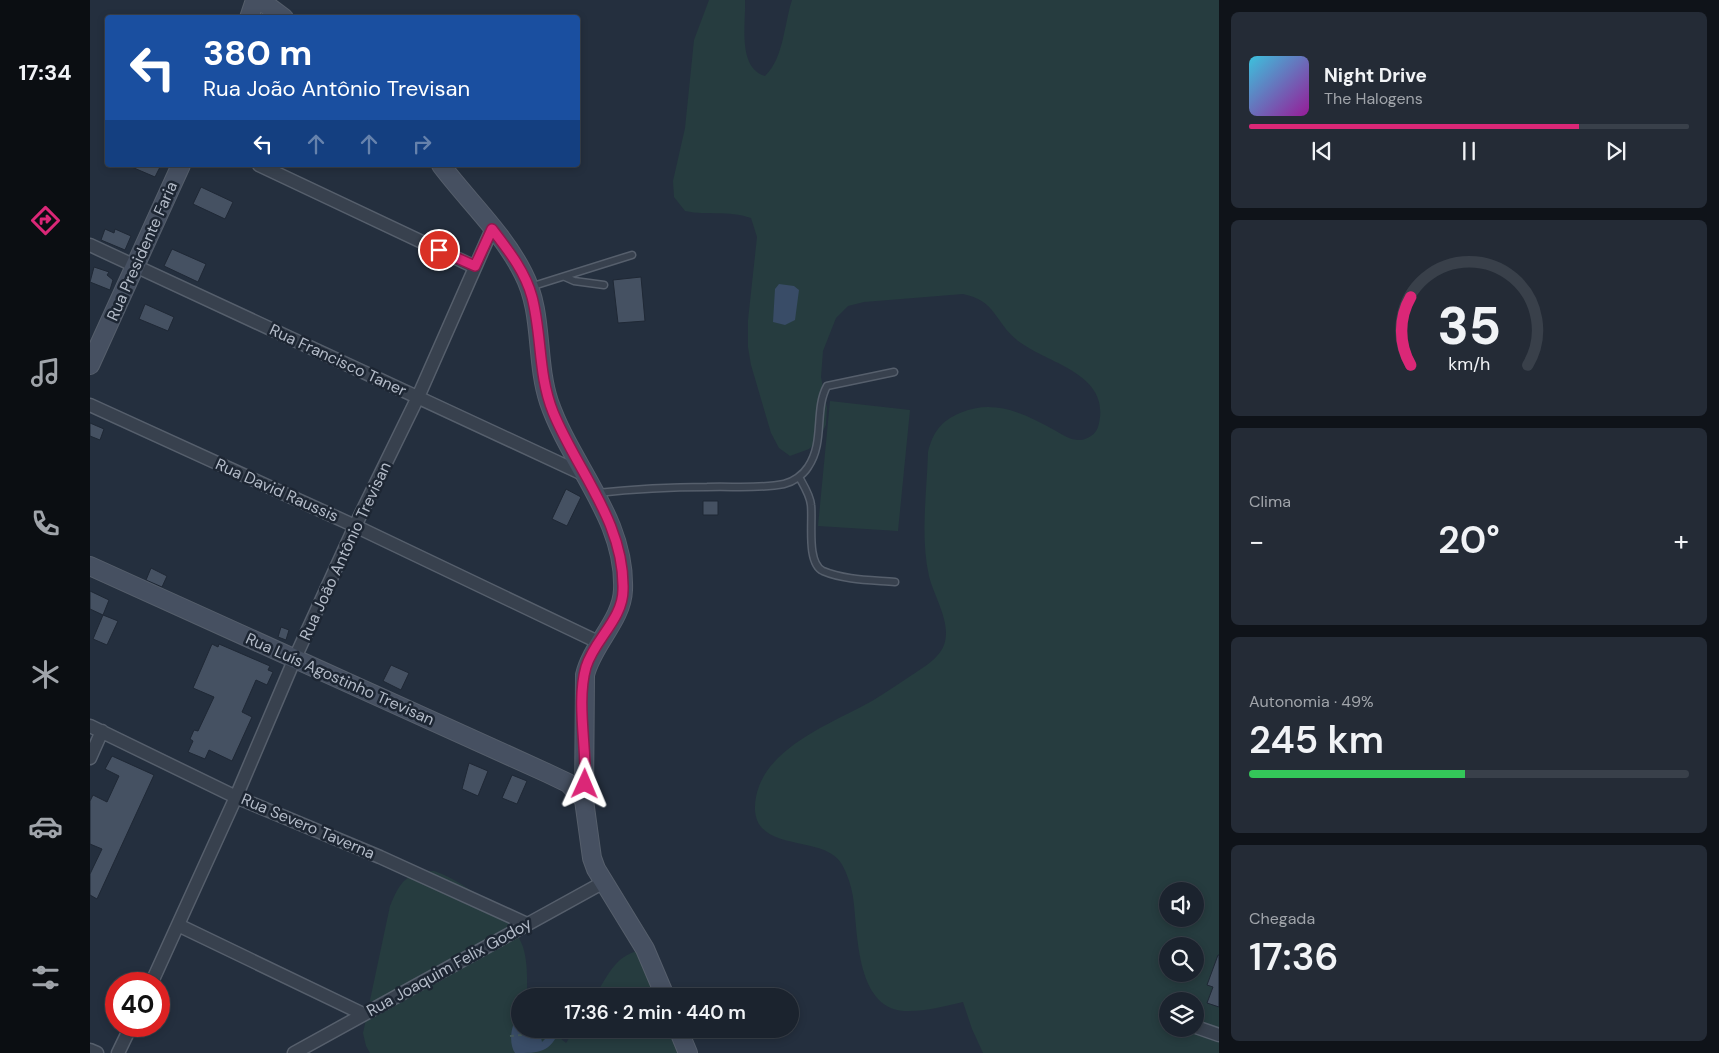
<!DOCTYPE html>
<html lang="pt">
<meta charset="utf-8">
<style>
:root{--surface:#1b232e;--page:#242b36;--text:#f1f3f6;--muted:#a0a4aa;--line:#39404a;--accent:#db2777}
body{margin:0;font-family:"DM Sans",sans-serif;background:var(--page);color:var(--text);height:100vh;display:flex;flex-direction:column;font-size:19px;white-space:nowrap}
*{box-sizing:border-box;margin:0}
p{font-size:16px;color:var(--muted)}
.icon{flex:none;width:28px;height:28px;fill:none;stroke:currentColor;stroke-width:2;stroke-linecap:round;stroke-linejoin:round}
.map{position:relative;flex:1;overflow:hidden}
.drawer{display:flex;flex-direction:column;gap:12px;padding:12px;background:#0f1319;width:500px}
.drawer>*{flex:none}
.hud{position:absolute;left:15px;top:15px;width:475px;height:152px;border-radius:5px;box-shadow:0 2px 8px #0003,0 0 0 1px var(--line);background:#1a4fa0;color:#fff;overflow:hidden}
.controls{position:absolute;left:1069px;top:882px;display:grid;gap:10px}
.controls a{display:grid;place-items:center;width:45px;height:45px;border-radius:50%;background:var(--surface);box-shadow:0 2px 8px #0003,0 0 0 1px var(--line);font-size:25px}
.speed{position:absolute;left:15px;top:972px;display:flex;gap:10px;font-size:25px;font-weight:700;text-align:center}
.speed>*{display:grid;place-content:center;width:65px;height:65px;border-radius:50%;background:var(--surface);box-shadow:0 2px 8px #0003,0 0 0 1px var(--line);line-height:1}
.speed .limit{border:8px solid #d22;background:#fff;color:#111}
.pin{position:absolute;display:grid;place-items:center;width:42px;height:42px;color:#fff;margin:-21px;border:2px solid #fff;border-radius:50%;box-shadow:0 1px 5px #0007}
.me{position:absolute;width:55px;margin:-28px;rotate:1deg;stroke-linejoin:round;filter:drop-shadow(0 0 4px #0008)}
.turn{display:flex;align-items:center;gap:18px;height:105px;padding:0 15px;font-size:22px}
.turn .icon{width:65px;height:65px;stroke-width:2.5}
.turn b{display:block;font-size:35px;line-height:42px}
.lanes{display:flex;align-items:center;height:48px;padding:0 15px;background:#0003;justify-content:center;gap:25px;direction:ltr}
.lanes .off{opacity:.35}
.big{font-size:38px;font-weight:600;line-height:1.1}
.drawer .card{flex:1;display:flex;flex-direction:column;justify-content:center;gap:8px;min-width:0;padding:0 18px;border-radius:8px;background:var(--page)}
.drawer .dial{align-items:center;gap:0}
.dial svg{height:130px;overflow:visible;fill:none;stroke:var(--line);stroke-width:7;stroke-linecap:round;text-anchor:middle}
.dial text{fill:var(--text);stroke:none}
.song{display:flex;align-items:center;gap:15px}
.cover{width:60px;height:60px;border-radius:8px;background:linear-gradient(135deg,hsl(190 70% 55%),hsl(300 70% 35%))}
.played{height:5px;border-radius:2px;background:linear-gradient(90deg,var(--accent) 75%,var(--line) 75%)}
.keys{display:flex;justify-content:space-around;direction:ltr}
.heat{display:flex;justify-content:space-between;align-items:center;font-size:28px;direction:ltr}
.charge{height:8px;border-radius:4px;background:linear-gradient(90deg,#34c759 49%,var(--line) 0)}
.trip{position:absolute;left:421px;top:988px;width:288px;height:50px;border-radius:25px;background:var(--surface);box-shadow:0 2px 8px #0003,0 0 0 1px var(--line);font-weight:600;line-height:50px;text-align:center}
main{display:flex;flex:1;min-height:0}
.dock{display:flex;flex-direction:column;width:90px;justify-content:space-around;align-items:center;background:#0b0e12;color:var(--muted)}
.dock .icon{width:35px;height:35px}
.dock .selected{color:var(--accent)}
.dock b{font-size:22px;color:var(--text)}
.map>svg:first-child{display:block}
</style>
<main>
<nav class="dock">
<b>17:34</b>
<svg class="icon selected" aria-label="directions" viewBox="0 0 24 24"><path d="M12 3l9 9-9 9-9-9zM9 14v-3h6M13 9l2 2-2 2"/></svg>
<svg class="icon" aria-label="music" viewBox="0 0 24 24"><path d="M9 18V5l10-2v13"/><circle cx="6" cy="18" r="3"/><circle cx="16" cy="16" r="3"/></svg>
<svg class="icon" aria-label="phone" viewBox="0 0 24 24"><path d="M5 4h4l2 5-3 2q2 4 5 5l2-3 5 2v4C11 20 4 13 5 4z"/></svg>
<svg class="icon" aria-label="climate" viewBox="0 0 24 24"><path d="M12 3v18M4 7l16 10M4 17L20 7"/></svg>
<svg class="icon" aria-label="car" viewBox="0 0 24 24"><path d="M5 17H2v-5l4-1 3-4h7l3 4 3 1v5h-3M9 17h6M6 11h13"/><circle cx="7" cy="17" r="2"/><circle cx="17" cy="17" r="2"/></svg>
<svg class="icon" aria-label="filters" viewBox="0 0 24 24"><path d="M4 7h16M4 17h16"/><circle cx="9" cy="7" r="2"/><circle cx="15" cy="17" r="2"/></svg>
</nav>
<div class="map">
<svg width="1129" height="1053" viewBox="0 0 1129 1053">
<rect width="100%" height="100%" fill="#242f3e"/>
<path fill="#263c3f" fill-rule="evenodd" d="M619,0H655C656,23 647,68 675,76C694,58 694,24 702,0H1129V1053H893L882,1029L873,1002C855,1006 834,1012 814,1011C765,1008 768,930 763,897C761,885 757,873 751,863C732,832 655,856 666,797C675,747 743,723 782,701C795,693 807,685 819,677C831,669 849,659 854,645C862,623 844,597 839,576C830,536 837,492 838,452C843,432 851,421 870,413C905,398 935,414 966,431C973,435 982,441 991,440C998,439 1006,434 1008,427C1023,375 962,365 931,343C904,324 908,301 873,294L774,302L758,306L746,318L733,351L731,377L737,408L736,425L728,440L719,449L700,456L689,448L681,433L661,365L658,347V320L667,237L661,218C637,210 619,216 595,211L584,197L583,181L595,128L604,40ZM1078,891H1105V919H1078ZM1078,946H1105V974H1078ZM1078,1001H1105V1029H1078Z
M740,401L820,410L808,531L728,526Z
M344,871C372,880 423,917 433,947C438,963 437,980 437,996H430V1029H459L476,1043L485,1029H592L600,1053H280L276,1046L273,1033L300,906C310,882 316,872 344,871Z
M548,951L580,996H505C517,977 525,956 548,951Z"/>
<path fill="#394c67" d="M689,284L704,286L709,290L705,320L695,325L683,322L685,289Z
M430,1014V1029H449L452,1042L456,1038L457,1029H470C460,1053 450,1053 425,1053C418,1043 421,1022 430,1014Z"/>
<path fill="#455162" stroke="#1f2835" d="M37,165H71L65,177Z
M111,187L143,202L135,219L103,204Z
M15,229L24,233L25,229L41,236L35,250L11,240Z
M82,249L116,264L108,282L74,266Z
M4,267L19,272L17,275L23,280L20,290L0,282Z
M551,277L555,321L528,323L523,280Z
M55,304L84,317L78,331L49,319Z
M0,423L14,429L10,440L0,436Z
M476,489L491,497L477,526L462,519Z
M613,501H628V515H613Z
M61,568L77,576L72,587L56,580Z
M0,591L19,600L13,615L0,609Z
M13,615L28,621L17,645L3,639Z
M191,627L199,630L196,640L188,637Z
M122,644L128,647L129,644L180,666L178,670L183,672L177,685L166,680L152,712L162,717L142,761L119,750L115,759L98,752L103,741L100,739L104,730L108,731L124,697L103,688Z
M301,665L319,673L311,690L293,681Z
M22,756L64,775L7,899L0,895V874L12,849L0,844V801L3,795L17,802L29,776L15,769Z
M379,763L398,771L388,796L372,789Z
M422,775L437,781L427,804L412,798Z
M1128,955H1129V1007L1117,1003L1123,987L1117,985Z"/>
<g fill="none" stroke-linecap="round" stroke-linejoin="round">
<g stroke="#565f6c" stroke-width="9">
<path id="lane" d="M475,277L484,281L514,285
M440,287L542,255
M709,477C714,486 720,495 721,505C723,521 716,563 733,571C754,580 782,580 805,582
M507,493C544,489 580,487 617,487C642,486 669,489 694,484C703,482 713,475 718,467C735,442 724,410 737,386L804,372"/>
</g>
<g stroke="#565f6c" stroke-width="15">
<path id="street" d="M169,165L385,267
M0,245L495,475
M0,405L265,526L508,642
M0,726L146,797L290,857L437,924
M0,758L12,731
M88,925L273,1014
M61,984L146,797L205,658L265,526L328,397L402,229
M1106,1027L1129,1035
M0,1050L7,1053
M28,1053L41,1026
M204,1053L514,882"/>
</g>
<g stroke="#565f6c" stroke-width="20">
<path id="secondary" d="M170,0L194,18
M159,18L165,0
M351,165C378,201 413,233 433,273C454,313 445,360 459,402C481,466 536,519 533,590C532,620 502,645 495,675L494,800L502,858L506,869L555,949L575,996
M0,365L91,165
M0,566L457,773L478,783L494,800
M588,1029L598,1053"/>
</g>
<path stroke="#44595c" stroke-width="2" stroke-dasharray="4 4" stroke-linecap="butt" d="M420,1036L432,1035"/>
<use href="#lane" stroke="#38414e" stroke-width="6"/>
<use href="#street" stroke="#38414e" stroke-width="12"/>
<use href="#secondary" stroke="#465061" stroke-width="18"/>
</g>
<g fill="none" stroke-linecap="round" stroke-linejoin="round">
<g stroke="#8e194d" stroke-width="12">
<path id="route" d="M349,250L385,266L402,229C418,250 435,271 442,297C452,335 448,375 463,412C487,471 535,523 533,590C533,619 504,640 496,667C486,702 497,748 495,784"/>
</g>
<use href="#route" stroke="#db2777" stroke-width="9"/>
</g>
<g text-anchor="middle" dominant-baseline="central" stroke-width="5" stroke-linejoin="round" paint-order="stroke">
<g font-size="16" fill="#b4bcc9" stroke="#1d2633">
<text transform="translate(52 251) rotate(-66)">Rua Presidente Faria</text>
<text transform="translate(248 360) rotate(25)">Rua Francisco Taner</text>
<text transform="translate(187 490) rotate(24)">Rua David Raussis</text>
<text transform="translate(255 551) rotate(-65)">Rua João Antônio Trevisan</text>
<text transform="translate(250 679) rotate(24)">Rua Luís Agostinho Trevisan</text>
<text transform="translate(218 826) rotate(23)">Rua Severo Taverna</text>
<text transform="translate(359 967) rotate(-29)">Rua Joaquim Felix Godoy</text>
</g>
</g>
</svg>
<div class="controls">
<a><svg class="icon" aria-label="sound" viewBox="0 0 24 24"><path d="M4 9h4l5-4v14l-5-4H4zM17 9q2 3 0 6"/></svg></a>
<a><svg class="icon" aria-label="search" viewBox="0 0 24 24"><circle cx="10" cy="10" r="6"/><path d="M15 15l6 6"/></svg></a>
<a><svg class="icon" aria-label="layers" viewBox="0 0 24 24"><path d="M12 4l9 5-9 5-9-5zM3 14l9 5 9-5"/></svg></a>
</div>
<div class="speed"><div class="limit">40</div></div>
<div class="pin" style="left:349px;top:250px;background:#d93025"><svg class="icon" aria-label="arrive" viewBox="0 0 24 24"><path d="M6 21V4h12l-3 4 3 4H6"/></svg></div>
<svg class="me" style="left:495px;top:784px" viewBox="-20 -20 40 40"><path d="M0-17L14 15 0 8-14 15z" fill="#db2777" stroke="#fff" stroke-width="4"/></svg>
<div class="trip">17:36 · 2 min · 440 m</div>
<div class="hud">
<div class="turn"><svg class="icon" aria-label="left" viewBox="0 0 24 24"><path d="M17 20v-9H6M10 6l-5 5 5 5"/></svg><div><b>380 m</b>Rua João Antônio Trevisan</div></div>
<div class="lanes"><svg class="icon" aria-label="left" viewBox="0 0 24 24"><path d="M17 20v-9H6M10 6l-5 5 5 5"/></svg><svg class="icon off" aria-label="ahead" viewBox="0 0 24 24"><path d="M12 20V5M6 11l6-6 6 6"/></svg><svg class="icon off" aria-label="ahead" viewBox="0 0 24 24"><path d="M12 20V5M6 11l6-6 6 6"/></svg><svg class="icon off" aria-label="right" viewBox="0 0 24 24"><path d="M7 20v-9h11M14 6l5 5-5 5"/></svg></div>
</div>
</div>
<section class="drawer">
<div class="card">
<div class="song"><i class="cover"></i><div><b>Night Drive</b><p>The Halogens</p></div></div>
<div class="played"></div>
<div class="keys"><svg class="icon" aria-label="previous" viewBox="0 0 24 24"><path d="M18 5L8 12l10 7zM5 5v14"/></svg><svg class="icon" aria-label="pause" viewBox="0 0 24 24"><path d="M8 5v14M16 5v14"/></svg><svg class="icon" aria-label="next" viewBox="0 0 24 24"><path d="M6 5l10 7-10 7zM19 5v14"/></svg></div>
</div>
<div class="card dial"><svg viewBox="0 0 100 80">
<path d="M14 69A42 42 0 1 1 86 69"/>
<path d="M14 69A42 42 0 0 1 14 27" stroke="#db2777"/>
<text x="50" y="56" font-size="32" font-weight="700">35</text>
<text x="50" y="72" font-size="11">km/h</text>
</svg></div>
<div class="card"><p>Clima</p>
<div class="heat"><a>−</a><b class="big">20°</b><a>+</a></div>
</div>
<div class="card"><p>Autonomia · 49%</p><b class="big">245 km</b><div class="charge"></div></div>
<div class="card"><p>Chegada</p><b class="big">17:36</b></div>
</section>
</main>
